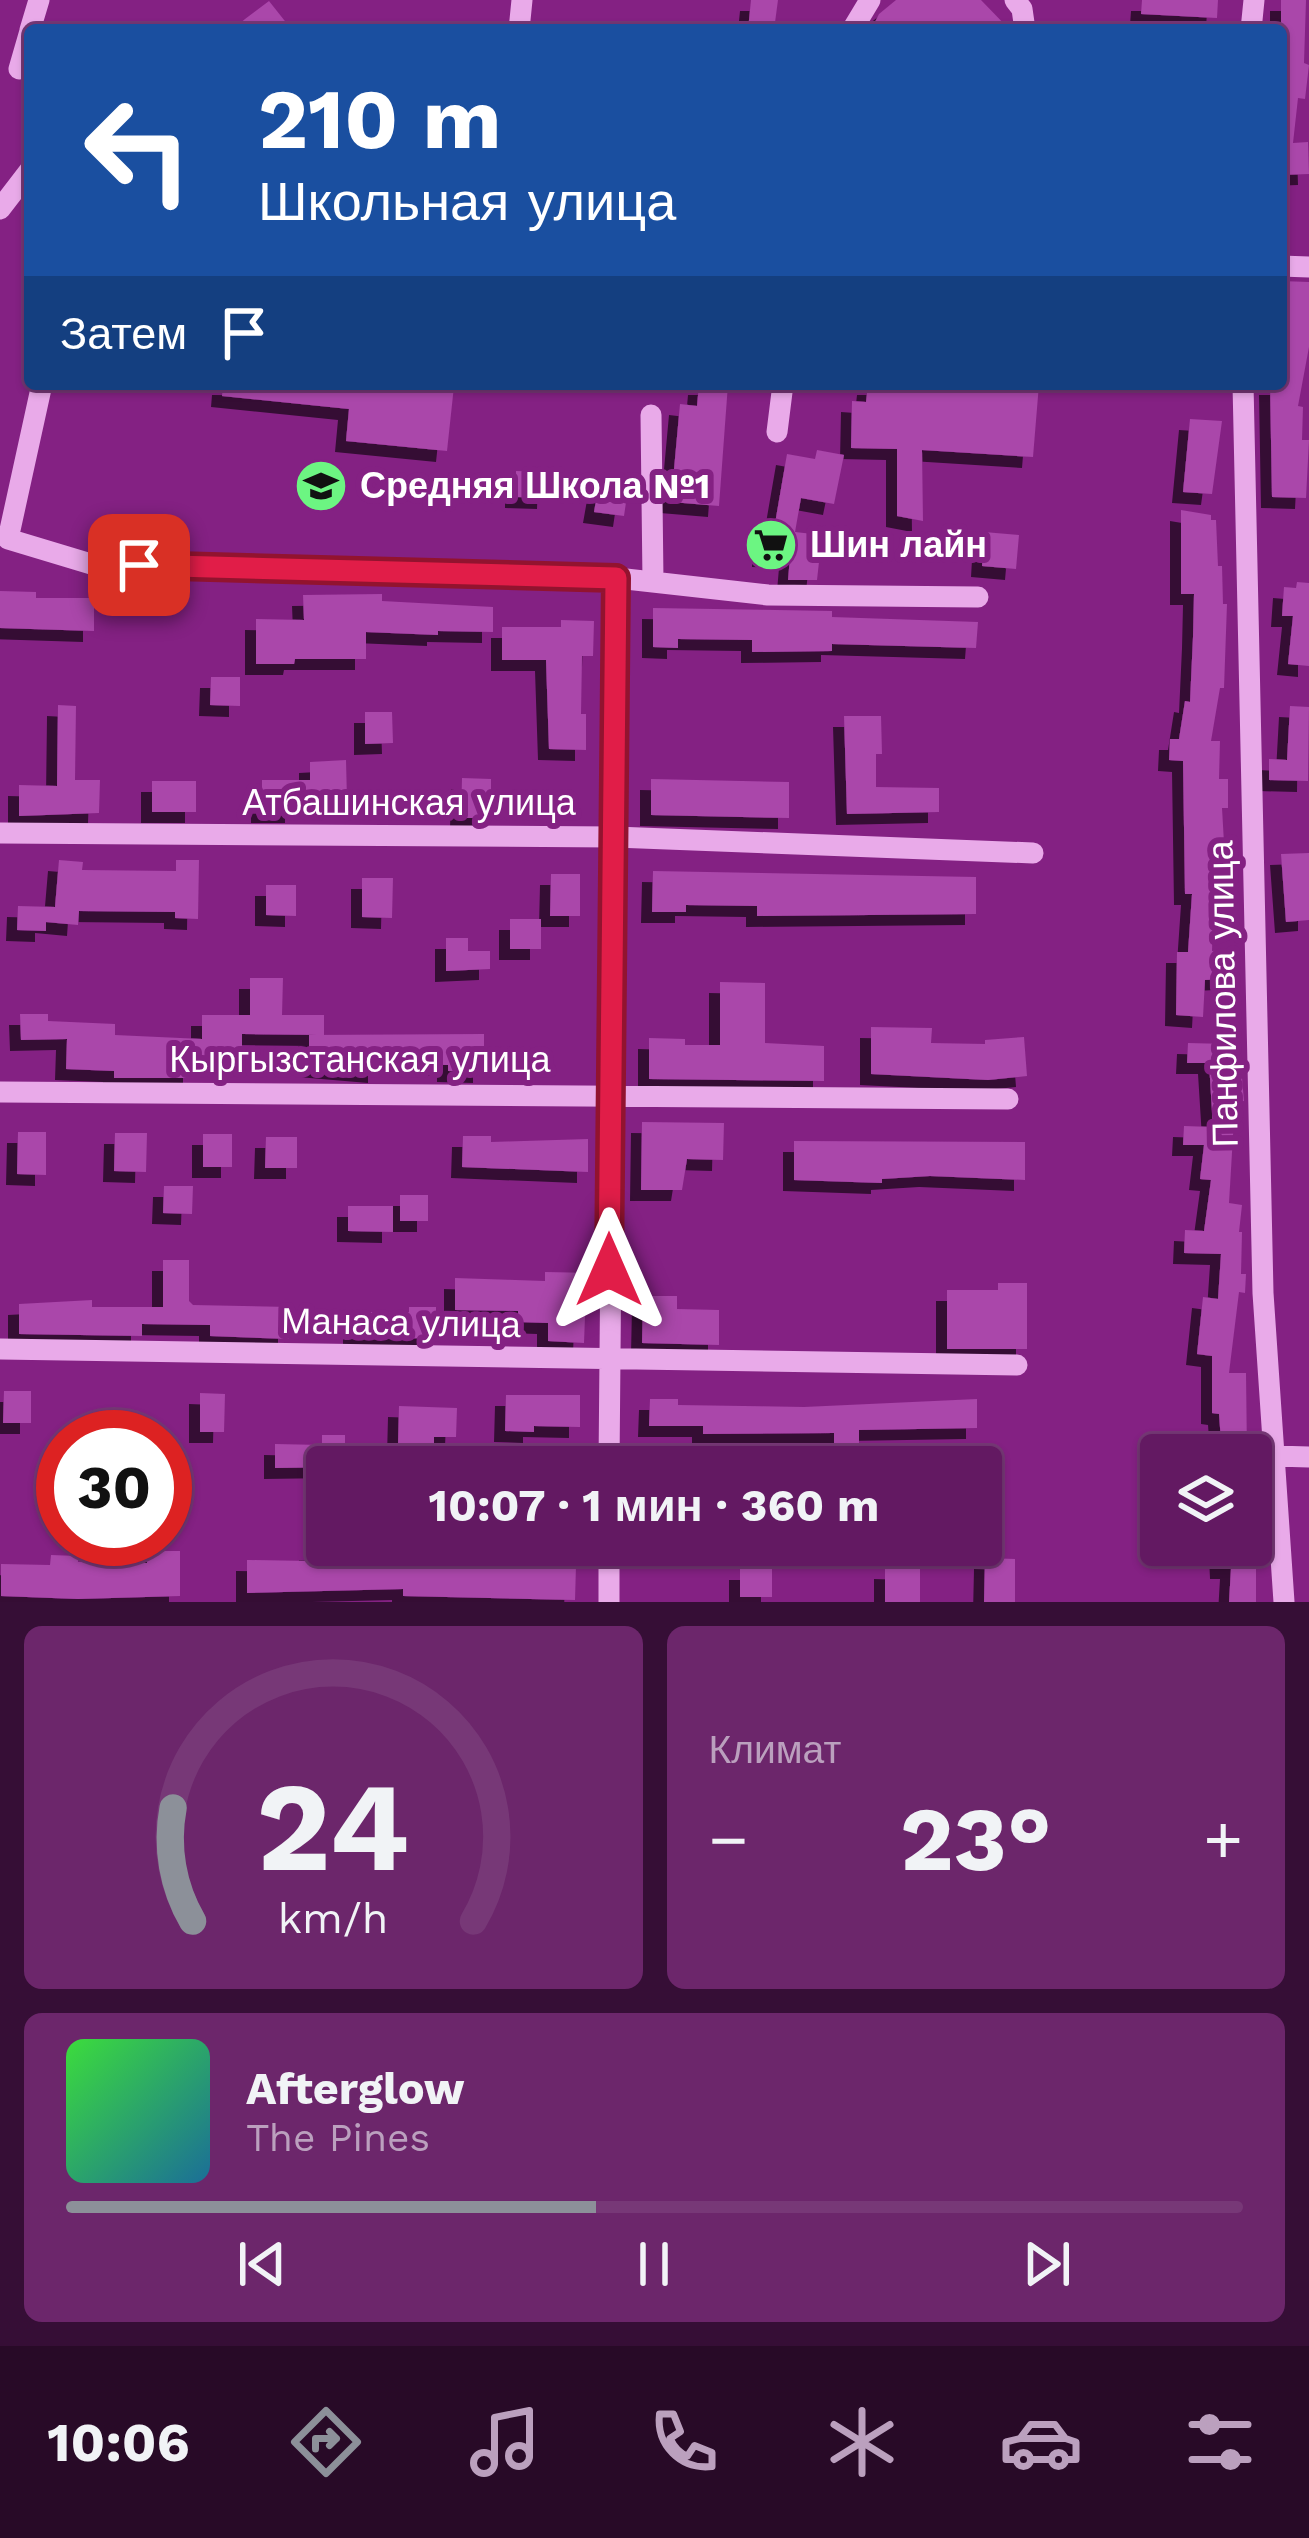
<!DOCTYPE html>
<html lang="ru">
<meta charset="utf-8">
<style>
:root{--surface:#631962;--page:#6c266b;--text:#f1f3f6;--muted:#bba0be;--line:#773877;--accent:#8c9099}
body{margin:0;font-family:"Work Sans",sans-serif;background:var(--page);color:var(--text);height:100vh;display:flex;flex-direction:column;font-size:45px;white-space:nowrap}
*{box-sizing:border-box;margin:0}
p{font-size:39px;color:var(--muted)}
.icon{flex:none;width:66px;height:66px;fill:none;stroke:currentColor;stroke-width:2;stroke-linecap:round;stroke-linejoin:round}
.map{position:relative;height:1602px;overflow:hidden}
.sheet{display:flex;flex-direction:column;gap:24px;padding:24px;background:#360e36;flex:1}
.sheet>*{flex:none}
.guide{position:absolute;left:24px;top:24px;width:1263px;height:366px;border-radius:12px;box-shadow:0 3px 9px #0004,0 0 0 3px var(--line);background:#1a4fa0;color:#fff;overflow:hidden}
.fabs{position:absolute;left:1140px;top:1434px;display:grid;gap:24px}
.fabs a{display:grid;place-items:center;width:132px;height:132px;border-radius:12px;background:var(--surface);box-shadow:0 3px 9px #0004,0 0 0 3px var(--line);font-size:60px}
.speed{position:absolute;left:36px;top:1410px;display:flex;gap:24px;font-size:60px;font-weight:700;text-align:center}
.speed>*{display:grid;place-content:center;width:156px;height:156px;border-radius:50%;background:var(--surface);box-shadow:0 3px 9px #0004,0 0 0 3px var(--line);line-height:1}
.speed .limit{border:18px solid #d22;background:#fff;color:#111}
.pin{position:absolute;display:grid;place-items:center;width:102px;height:102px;color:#fff;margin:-51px;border-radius:24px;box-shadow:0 6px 18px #0006}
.me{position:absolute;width:132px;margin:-66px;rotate:0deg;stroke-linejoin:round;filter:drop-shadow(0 0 9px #0008)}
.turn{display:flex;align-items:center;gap:42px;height:252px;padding:0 36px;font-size:54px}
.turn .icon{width:156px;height:156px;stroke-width:2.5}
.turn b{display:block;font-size:84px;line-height:102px}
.then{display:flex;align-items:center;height:114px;padding:0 36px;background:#0003;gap:24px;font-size:45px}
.big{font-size:90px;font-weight:700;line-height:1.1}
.sheet .tile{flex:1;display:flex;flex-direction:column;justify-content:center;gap:18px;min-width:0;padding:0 42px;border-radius:18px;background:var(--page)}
.sheet .dial{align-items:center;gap:0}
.dial svg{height:312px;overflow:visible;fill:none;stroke:var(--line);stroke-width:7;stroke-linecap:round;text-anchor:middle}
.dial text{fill:var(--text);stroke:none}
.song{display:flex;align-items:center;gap:36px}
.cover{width:144px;height:144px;border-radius:18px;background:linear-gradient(135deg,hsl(120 70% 55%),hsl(200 70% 35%))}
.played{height:12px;border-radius:6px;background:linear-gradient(90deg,var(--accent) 45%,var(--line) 45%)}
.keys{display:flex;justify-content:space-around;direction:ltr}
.heat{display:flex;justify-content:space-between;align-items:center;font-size:66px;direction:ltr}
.sheet .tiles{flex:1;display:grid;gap:24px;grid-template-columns:1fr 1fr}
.tile:last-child{grid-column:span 2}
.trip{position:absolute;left:306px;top:1446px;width:696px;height:120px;border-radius:12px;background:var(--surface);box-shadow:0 3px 9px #0004,0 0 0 3px var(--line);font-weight:700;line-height:120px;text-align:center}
.dock{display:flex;height:192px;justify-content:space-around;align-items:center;background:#280a27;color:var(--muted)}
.dock .icon{width:84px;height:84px}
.dock .on{color:var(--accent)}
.dock b{font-size:54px;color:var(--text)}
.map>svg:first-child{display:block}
</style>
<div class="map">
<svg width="1309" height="1602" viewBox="0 0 1309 1602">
<defs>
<filter id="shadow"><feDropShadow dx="-11" dy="11" stdDeviation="0" flood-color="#0009"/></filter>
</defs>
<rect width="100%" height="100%" fill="#842183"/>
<path fill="#aa46aa" filter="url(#shadow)" d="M751,0H778L774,30H748Z
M896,0H981L1010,30H871L879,14Z
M1142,0H1218L1217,18L1141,14Z
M1281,0H1306L1304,63L1309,65L1305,99L1298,98L1293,143L1308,142L1309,174L1281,175Z
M269,1L292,30H232L245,19Z
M1281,281L1309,282V347L1298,406L1303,407L1302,440H1309L1306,498L1272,497L1270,384H1281Z
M223,384L454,386L447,451L346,441L349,409L222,396Z
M699,384H728L719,506L671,502L680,404L697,406Z
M868,384H1039L1033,457L922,450L923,521L897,516V449L851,448L852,401L866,402Z
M1190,419L1222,421L1212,494L1183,492Z
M817,450L844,455L834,504L801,498L795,532L822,535L817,580H788L790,557L763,556V535H773L787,454L815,459Z
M516,471L549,472L548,498L516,497Z
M600,478L629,482L624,516L594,512Z
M1181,510L1211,515V520H1216L1218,566H1222L1223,604H1227L1224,688H1220L1211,741H1220L1219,779H1228V808H1222L1224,843L1215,844L1212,951L1226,950L1227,979L1205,980L1203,1017L1176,1015L1177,952H1188L1192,894H1185L1183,761L1169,760L1170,739H1179L1185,701L1190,702L1193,637L1194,594H1181Z
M984,532L1019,535L1016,569L982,566Z
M1297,582L1309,583V666L1288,664L1293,616H1282L1284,587L1296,588Z
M0,591L36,592V598H94V631L0,628Z
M382,594V601L493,607V632L438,631V635L366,632V659H295L294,664H256V619L304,620L303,595Z
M653,608L832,611V617L978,622L976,648L832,644V651L752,652V640L678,639V648L653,647Z
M561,620L594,621L593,656H582L581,714H586V750L549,749L546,660H502V627H561Z
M211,677H240V706L210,705Z
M58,705L76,706L75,780H100L99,813L19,816V785L57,786Z
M1290,706L1309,707L1308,781L1269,780V759L1287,760Z
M365,712H392L393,743L365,744Z
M844,716H881L882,754H876V787L939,788V812L847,814Z
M346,760L347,800L296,802V812H262V780H310V762Z
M462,778L491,779V818H461Z
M651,779L789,782V818L651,815Z
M152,781H196V812H152Z
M1309,853V920L1286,922L1281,854Z
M59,860L83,862L82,870L176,871V860H199L198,919L175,918V912L79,911L78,925L46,922V931L17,930L18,906L55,907Z
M653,871L976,877V914L757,916V906L686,905V912H652Z
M551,874H580V916H550Z
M362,878H393L392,918L362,917Z
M266,885H296V916L266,915Z
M510,919H541V949H510Z
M446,938H468V951H490V969L446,971Z
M250,978H283L282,1015H324V1035L242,1034V1064H194V1078H114V1071L66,1069L67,1039L21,1040L20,1014H48V1021L115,1024V1035L202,1039V1015H250Z
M720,982L765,983V1043L824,1046V1081L649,1079V1038L685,1039V1045H720Z
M871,1027L932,1028L931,1043L985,1044V1040L1024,1037L1027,1076L988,1080L871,1074Z
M484,1034V1072L448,1071V1065L379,1064V1072L309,1066V1035Z
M1188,1043L1227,1044L1226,1079L1242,1078L1244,1101L1235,1102L1229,1203L1242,1205L1239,1232H1242L1241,1274H1246L1245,1293L1239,1292L1229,1373H1246L1247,1455H1222L1219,1414L1212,1413V1356L1197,1354L1203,1297L1218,1299L1221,1254L1184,1253L1185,1230L1204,1231L1211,1180L1200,1179L1204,1145H1183L1184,1126L1213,1127L1209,1063H1187Z
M642,1122L724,1123L723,1160L687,1159L682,1190H641Z
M18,1132H46V1175L17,1174Z
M115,1133H147L146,1172L114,1171Z
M203,1134H232V1167H203Z
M463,1136H491V1142L588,1139V1172L462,1167Z
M266,1137H297V1168H265Z
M794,1141L1025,1142V1180L930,1176L882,1179V1183L794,1180Z
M164,1186H193L192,1214L163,1213Z
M400,1195H428V1221H400Z
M348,1206H393V1232L348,1231Z
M163,1260H189V1301L193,1305L289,1307V1339L210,1336V1325L142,1324V1336L19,1334V1304L92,1300V1307H163Z
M545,1272L596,1273V1290H586L584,1343L548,1341V1323L518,1322V1311L455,1310V1278L545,1281Z
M998,1283H1027V1349H947V1290H998Z
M643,1296H677V1309L719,1310V1345L642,1343Z
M409,1307H436V1338L354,1339V1312H409Z
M4,1391H31V1423H3Z
M200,1393L225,1394L224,1432H200Z
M506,1395H580V1427L534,1426V1432L505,1431Z
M650,1399H678V1405L804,1407L977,1399V1428L859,1430V1467H834V1433L703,1434V1426H649Z
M399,1406L457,1408L456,1437H434V1445H398Z
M322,1435H345V1467L275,1468V1444L322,1445Z
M1220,1545H1256V1602H1229L1231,1568H1221Z
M310,1549L390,1555V1563L576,1566L575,1600L403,1596V1589L247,1593V1560L310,1561Z
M147,1551H180V1596L78,1599L1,1596V1564L50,1565L51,1555L78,1556V1562L147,1563Z
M985,1558L1015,1559V1602H984Z
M885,1568L920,1569V1602H885Z
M740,1569H772V1597H740Z"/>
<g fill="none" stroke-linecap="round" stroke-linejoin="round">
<path stroke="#e9aae9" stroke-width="21" d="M1015,0L1022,9L1025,30
M30,30L39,0
M519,30L522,0
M852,30L870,0
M1251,30L1254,0
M19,69L30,31
M0,209L30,170
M1281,266L1309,267
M42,384L8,539L91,564L617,578L768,595L978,597
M1243,384L1263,1293L1284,1602
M651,415L653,581
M777,432L783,384
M0,833L615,837L1033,853
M0,1092L1008,1099
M0,1349L1017,1365
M1275,1456L1309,1457
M609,1467L617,578
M609,1545V1602"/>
</g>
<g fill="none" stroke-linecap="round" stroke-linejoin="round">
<g stroke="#92132f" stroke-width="30">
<path id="route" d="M139,565L616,578L609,1270"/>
</g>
<use href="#route" stroke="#e11d48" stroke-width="21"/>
</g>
<defs>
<g id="school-disc" transform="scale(2.7)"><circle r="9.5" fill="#6cf582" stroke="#842183"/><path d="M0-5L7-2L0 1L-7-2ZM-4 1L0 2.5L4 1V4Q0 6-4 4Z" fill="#111"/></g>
<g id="supermarket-disc" transform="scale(2.7)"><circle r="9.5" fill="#6cf582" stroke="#842183"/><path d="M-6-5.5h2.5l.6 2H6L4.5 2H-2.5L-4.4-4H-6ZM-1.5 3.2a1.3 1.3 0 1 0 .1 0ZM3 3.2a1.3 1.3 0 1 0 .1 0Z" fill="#111"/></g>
</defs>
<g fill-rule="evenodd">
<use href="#school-disc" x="321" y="486"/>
<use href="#supermarket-disc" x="771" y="545"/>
</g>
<g text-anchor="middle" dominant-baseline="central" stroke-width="12" stroke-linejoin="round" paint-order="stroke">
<g font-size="36" font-weight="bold" fill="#fff" stroke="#842183" text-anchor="start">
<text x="360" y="486">Средняя Школа №1</text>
<text x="810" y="545">Шин лайн</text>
</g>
<g font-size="36" fill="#fff" stroke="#842183">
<text x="409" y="803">Атбашинская улица</text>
<text transform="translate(1223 994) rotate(-91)">Панфилова улица</text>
<text x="360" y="1060">Кыргызстанская улица</text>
<text transform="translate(401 1323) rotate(1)">Манаса улица</text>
</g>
</g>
</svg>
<div class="fabs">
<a><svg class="icon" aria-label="layers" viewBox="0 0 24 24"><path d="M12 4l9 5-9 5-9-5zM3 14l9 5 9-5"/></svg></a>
</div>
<div class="speed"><div class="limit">30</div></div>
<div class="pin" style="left:139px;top:565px;background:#d93025"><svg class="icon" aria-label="arrive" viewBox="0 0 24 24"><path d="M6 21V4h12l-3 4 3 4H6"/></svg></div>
<svg class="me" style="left:609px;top:1270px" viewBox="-20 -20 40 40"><path d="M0-17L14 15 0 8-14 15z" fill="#e11d48" stroke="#fff" stroke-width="4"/></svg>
<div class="trip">10:07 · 1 мин · 360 m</div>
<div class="guide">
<div class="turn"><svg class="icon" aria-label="left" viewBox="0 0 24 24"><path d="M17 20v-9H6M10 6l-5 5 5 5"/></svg><div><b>210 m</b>Школьная улица</div></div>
<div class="then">Затем<svg class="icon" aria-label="arrive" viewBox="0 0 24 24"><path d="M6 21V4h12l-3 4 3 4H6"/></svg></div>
</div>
</div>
<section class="sheet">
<div class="tiles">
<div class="tile dial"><svg viewBox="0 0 100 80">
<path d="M14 69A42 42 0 1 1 86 69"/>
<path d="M14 69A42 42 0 0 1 9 40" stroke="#8c9099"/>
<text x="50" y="56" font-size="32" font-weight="700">24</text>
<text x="50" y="72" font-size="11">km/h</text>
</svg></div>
<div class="tile"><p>Климат</p>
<div class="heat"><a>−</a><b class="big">23°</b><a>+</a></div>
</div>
<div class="tile">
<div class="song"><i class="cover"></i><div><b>Afterglow</b><p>The Pines</p></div></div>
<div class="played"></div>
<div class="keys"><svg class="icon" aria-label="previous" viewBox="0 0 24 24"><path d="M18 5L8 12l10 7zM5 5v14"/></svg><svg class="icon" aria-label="pause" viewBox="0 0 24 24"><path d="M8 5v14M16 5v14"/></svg><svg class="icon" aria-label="next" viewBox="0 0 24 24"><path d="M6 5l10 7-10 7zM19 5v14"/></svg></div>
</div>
</div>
</section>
<nav class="dock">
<b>10:06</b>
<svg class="icon on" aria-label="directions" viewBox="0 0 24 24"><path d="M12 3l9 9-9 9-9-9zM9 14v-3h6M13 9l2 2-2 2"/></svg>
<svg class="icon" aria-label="music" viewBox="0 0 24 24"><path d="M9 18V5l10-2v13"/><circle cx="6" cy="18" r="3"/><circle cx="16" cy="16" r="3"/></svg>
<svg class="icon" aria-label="phone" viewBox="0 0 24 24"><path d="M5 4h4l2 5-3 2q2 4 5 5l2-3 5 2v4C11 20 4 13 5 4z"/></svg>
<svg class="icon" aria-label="climate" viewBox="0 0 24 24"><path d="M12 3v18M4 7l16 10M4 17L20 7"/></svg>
<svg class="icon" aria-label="car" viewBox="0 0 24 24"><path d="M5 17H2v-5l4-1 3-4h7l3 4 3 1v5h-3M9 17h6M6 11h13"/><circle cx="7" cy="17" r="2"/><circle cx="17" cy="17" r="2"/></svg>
<svg class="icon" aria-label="filters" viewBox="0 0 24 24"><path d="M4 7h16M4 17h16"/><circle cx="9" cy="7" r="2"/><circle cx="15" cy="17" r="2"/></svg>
</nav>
